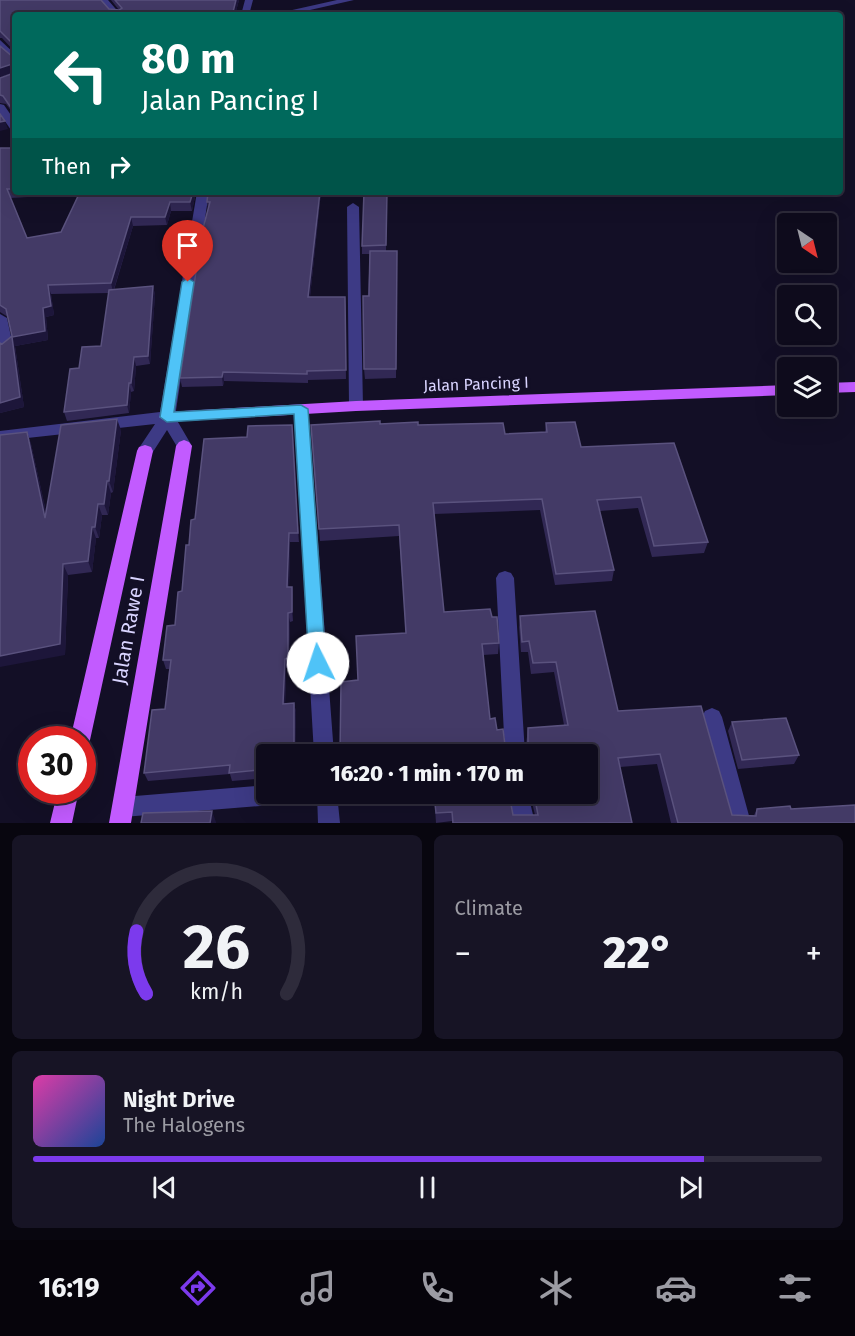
<!DOCTYPE html>
<meta charset="utf-8">
<style>
:root{--surface:#0e0b1c;--page:#171425;--text:#f1f3f6;--muted:#9b9ba3;--line:#2e2b3b;--accent:#7c3aed}
body{margin:0;font-family:"Fira Sans",sans-serif;background:var(--page);color:var(--text);height:100vh;display:flex;flex-direction:column;font-size:22px;white-space:nowrap}
*{box-sizing:border-box;margin:0}
p{font-size:20px;color:var(--muted)}
.icon{flex:none;width:33px;height:33px;fill:none;stroke:currentColor;stroke-width:2;stroke-linecap:round;stroke-linejoin:round}
.map{position:relative;height:823px;overflow:hidden}
.sheet{display:flex;flex-direction:column;gap:12px;padding:12px;background:#08060f;flex:1}
.sheet>*{flex:none}
.guide{position:absolute;left:12px;top:12px;width:831px;height:183px;border-radius:6px;box-shadow:0 6px 24px #0002,0 0 0 2px var(--line);background:#00695c;color:#fff;overflow:hidden}
.needle{width:39px;rotate:145deg}
.fabs{position:absolute;left:777px;top:213px;display:grid;gap:12px}
.fabs a{display:grid;place-items:center;width:60px;height:60px;border-radius:6px;background:var(--surface);box-shadow:0 6px 24px #0002,0 0 0 2px var(--line);font-size:30px}
.speed{position:absolute;left:18px;top:726px;display:flex;gap:12px;font-size:30px;font-weight:700;text-align:center}
.speed>*{display:grid;place-content:center;width:78px;height:78px;border-radius:50%;background:var(--surface);box-shadow:0 6px 24px #0002,0 0 0 2px var(--line);line-height:1}
.speed .limit{border:9px solid #d22;background:#fff;color:#111}
.pin{position:absolute;display:grid;place-items:center;width:51px;height:51px;color:#fff;margin:-62px -26px;border-radius:50% 50% 50% 0;rotate:-45deg;box-shadow:0 0 6px #0007}
.pin .icon{rotate:45deg}
.me{position:absolute;width:66px;margin:-33px;rotate:356deg;stroke-linejoin:round;filter:drop-shadow(0 0 4px #0008)}
.turn{display:flex;align-items:center;gap:21px;height:126px;padding:0 30px;font-size:27px}
.turn .icon{width:78px;height:78px;stroke-width:2.5}
.turn b{display:block;font-size:42px;line-height:51px}
.then{display:flex;align-items:center;height:57px;padding:0 30px;background:#0003;gap:12px;font-size:22px}
.big{font-size:45px;font-weight:800;line-height:1.1}
.sheet .card{flex:1;display:flex;flex-direction:column;justify-content:center;gap:9px;min-width:0;padding:0 21px;border-radius:9px;background:var(--page)}
.sheet .dial{align-items:center;gap:0}
.dial svg{height:156px;overflow:visible;fill:none;stroke:var(--line);stroke-width:7;stroke-linecap:round;text-anchor:middle}
.dial text{fill:var(--text);stroke:none}
.song{display:flex;align-items:center;gap:18px}
.cover{width:72px;height:72px;border-radius:9px;background:linear-gradient(135deg,hsl(320 70% 55%),hsl(220 70% 35%))}
.played{height:6px;border-radius:3px;background:linear-gradient(90deg,var(--accent) 85%,var(--line) 85%)}
.keys{display:flex;justify-content:space-around;direction:ltr}
.heat{display:flex;justify-content:space-between;align-items:center;font-size:33px;direction:ltr}
.sheet .tiles{flex:1;display:grid;gap:12px;grid-template-columns:1fr 1fr}
.card:last-child{grid-column:span 2}
.trip{position:absolute;left:256px;top:744px;width:342px;height:60px;border-radius:6px;background:var(--surface);box-shadow:0 6px 24px #0002,0 0 0 2px var(--line);font-weight:800;line-height:60px;text-align:center}
.tab-bar{display:flex;height:96px;justify-content:space-around;align-items:center;background:#06040b;color:var(--muted)}
.tab-bar .icon{width:42px;height:42px}
.tab-bar .on{color:var(--accent)}
.tab-bar b{font-size:27px;color:var(--text)}
.map>svg:first-child{display:block}
</style>
<div class="map">
<svg width="855" height="823" viewBox="0 0 855 823">
<rect width="100%" height="100%" fill="#130f26"/>
<g fill="none" stroke-linecap="round" stroke-linejoin="round">
<path fill="#3d3a85" fill-rule="evenodd" d="M99,0H108L121,15H112Z
M245,0H253L249,15H241Z
M337,0H354L288,15H270Z
M0,40L15,54V63L0,49Z
M0,104L4,105L15,121V131L11,130L0,114Z
M197,192H209L175,417L192,446L189,450H179L167,430L151,455H139L137,451L155,424L0,441V431L160,412Z
M353,203L359,207L363,406L356,411L349,406L347,207Z
M0,314L7,318L13,346L6,351L0,348Z
M301,404L308,409L334,754H314L294,409Z
M505,571L511,573L514,578L525,754H505L496,578L499,573Z
M712,708L719,711L722,717L751,823H729L702,717L705,711Z
M267,785V794H295L292,801L285,804L123,817L116,814L112,807L116,800L123,797Z
M317,794H337L340,823H318Z
M508,794H528L535,823H513Z"/>
<path fill="#c25bff" fill-rule="evenodd" d="M855,382V392L826,393V383Z
M788,385V395L356,411L167,422L159,417L167,412L356,401Z
M184,440L189,442L192,446L131,823H109L176,446L179,442Z
M145,445L151,447L153,451L90,740L87,747L82,748V740H70L137,451L139,447Z
M58,790H79L72,823H50Z"/>
</g>
<path fill="#312854" fill-rule="evenodd" d="M0,0L119,10L111,0H239L235,15H15V119V116L6,104L0,103V78L14,73L15,72L0,77L13,57L14,51L2,38H0Z
M0,148H15V192H196L192,211H171L167,225L133,226L114,290L153,286L155,295L150,364L136,366L134,391L131,392L129,413L67,421L64,412L79,368L101,346L109,293L51,294L54,315L46,317L48,340L15,346L24,407L0,413V343L2,344L12,336L8,317L0,312ZM79,194L61,232L27,238L10,198Z
M321,192L310,297H345L346,379L308,380V383L224,381L223,386L182,387L180,378L208,210L207,202Z
M387,192L386,251H397L396,378L365,379L364,369L370,254H362V246Z
M546,423L581,447L708,542L704,553L652,557L638,508L600,511L614,570L612,581L555,585L540,510L434,514L444,612L492,617L499,643L498,654L483,655L490,719L505,745H526L528,728L564,725L554,672L531,674L528,652H521L519,627L520,616L618,711L732,815H754L757,809H791L855,823H671L657,764L620,767L632,823H452V821L436,823L434,794H509L513,815H535L530,794H588V754H340L358,680L406,633L399,536L320,541L319,529L380,424L418,425L505,434L545,432Z
M292,425L299,542H290L289,587L293,596V621L290,622L289,667L286,668L285,704L294,703L296,712L295,754H267V778L232,781L230,774L148,781L144,773L165,709L169,669H166L163,660L175,625L182,591L189,545L247,437Z
M121,430L113,492L111,493L108,515H102L99,538H96L92,572L68,575L65,655L27,432L31,444L46,512Z
M732,722L799,755L794,764L738,769L728,731Z"/>
<path fill="#1d163a" d="M236,0H239L235,15H234L233,12Z
M12,64L14,72L0,77V68Z
M5,121L8,129L0,131V122Z
M193,192H196L192,211L190,202Z
M320,192H321L309,306L308,297Z
M170,202L171,211L167,225L165,217Z
M131,217L133,226L113,292L111,283Z
M48,285L51,294L54,315L46,317L48,340L15,346L24,407L0,413V403L12,337L43,308Z
M153,286L155,295L150,364L148,356Z
M134,357L136,366L134,391L131,383Z
M223,372L224,381L223,386L222,377Z
M129,383L131,392L129,413L127,405Z
M117,419L121,430L113,492L109,481Z
M292,425L293,434L299,542L298,533Z
M27,432L31,444L50,529L45,518Z
M107,481L111,493L108,515L104,504Z
M98,504L102,515L99,538L95,527Z
M92,527L96,538L92,572L88,561Z
M289,533L290,542L289,596L287,587Z
M63,564L68,575L65,655L0,667V656Z
M292,587L293,596V621L292,612Z
M288,613L290,622L289,667L288,658Z
M285,659L286,668L285,713L283,704Z
M294,703L296,712L295,754H294Z
M212,811L216,822V823H210Z"/>
<path fill="#433a66" stroke="#5a527e" stroke-width="1.5" d="M0,0H101L109,9L119,10L122,8L115,0H236L233,12H201L202,15H15V118L14,112L3,96L0,95V78L14,73L15,66L12,64L0,68V46L13,57L15,46L0,31Z
M0,114L5,121L0,122Z
M0,148H15V189H7L27,238L61,232L80,192H193L190,202H170L165,217H131L111,283L48,285L51,306L43,308L45,331L12,337L20,397L0,403V343L2,344L12,336L6,309L0,305Z
M208,192H320L308,297H345L346,370L307,371V374L223,372L222,377L180,378L202,232L210,202H207Z
M364,192H387L386,245L362,246Z
M370,251H397L396,369H364L363,296H369Z
M153,286L148,356L134,357L131,383H129L127,405L64,412L70,369L79,368L82,347L101,346L109,290Z
M117,419L109,481H107L104,504H98L95,527H92L88,561L63,564L60,644L0,656V435L27,432L45,518L61,425Z
M380,421V424L418,422V425L503,423L505,434L547,432L546,423L575,422L581,447L674,443L708,542L654,546L641,497L597,500L614,570L556,574L542,499L433,503L444,612L490,609L492,617H497L499,643L482,644L490,719L495,718L497,730L503,729L505,745H528V728L568,725L556,662L533,663L529,641L522,642L520,616L595,611L618,711L701,706L732,815L756,816L757,809L790,806L791,809L855,805V823H678L660,754L618,758L632,823H453L452,812L436,813L434,794H509L513,815H538L534,794H588V754H340L341,682L358,680L356,636L406,633L399,525L319,529L311,425Z
M292,425L298,533H289L287,587H292V612L288,613V658L285,659L283,704L294,703V754H267V769L229,773L230,765L144,773L152,710L165,709L171,660H163L167,626L175,625L178,592L182,591L186,545H189L191,520L195,519L204,439L247,437L248,426Z
M786,718L799,755L742,760L732,722Z
M212,811L210,823H141L143,813Z"/>
<path fill="#4fc3f7" stroke="#337fa1" stroke-width="1.5" d="M188,278L194,282L174,412L301,405L308,409L326,663L324,668L318,670L312,668L309,663L294,414L167,422L160,417L182,282Z"/>
<g text-anchor="middle" dominant-baseline="central" stroke-width="6" stroke-linejoin="round" paint-order="stroke">
<g font-size="16" fill="#d9d4ff" stroke="#130f26">
<text transform="translate(476 384) rotate(-2)">Jalan Pancing I</text>
</g>
<g font-size="20" fill="#d9d4ff" stroke="#130f26">
<text transform="translate(128 630) rotate(-80)">Jalan Rawe I</text>
</g>
</g>
</svg>
<div class="fabs">
<a><svg class="needle" viewBox="-14 -14 28 28"><path d="M0-13l5 13h-10z" fill="#e53935"/><path d="M0 13l5-13h-10z" fill="#9b9ba3"/></svg></a>
<a><svg class="icon" aria-label="search" viewBox="0 0 24 24"><circle cx="10" cy="10" r="6"/><path d="M15 15l6 6"/></svg></a>
<a><svg class="icon" aria-label="layers" viewBox="0 0 24 24"><path d="M12 4l9 5-9 5-9-5zM3 14l9 5 9-5"/></svg></a>
</div>
<div class="speed"><div class="limit">30</div></div>
<div class="pin" style="left:188px;top:282px;background:#d93025"><svg class="icon" aria-label="arrive" viewBox="0 0 24 24"><path d="M6 21V4h12l-3 4 3 4H6"/></svg></div>
<svg class="me" style="left:318px;top:663px" viewBox="-20 -20 40 40"><circle r="19" fill="#fff"/><path d="M0-13L10 11 0 6-10 11z" fill="#4fc3f7"/></svg>
<div class="trip">16:20 · 1 min · 170 m</div>
<div class="guide">
<div class="turn"><svg class="icon" aria-label="left" viewBox="0 0 24 24"><path d="M17 20v-9H6M10 6l-5 5 5 5"/></svg><div><b>80 m</b>Jalan Pancing I</div></div>
<div class="then">Then<svg class="icon" aria-label="right" viewBox="0 0 24 24"><path d="M7 20v-9h11M14 6l5 5-5 5"/></svg></div>
</div>
</div>
<section class="sheet">
<div class="tiles">
<div class="card dial"><svg viewBox="0 0 100 80">
<path d="M14 69A42 42 0 1 1 86 69"/>
<path d="M14 69A42 42 0 0 1 9 37" stroke="#7c3aed"/>
<text x="50" y="56" font-size="32" font-weight="700">26</text>
<text x="50" y="72" font-size="11">km/h</text>
</svg></div>
<div class="card"><p>Climate</p>
<div class="heat"><a>−</a><b class="big">22°</b><a>+</a></div>
</div>
<div class="card">
<div class="song"><i class="cover"></i><div><b>Night Drive</b><p>The Halogens</p></div></div>
<div class="played"></div>
<div class="keys"><svg class="icon" aria-label="previous" viewBox="0 0 24 24"><path d="M18 5L8 12l10 7zM5 5v14"/></svg><svg class="icon" aria-label="pause" viewBox="0 0 24 24"><path d="M8 5v14M16 5v14"/></svg><svg class="icon" aria-label="next" viewBox="0 0 24 24"><path d="M6 5l10 7-10 7zM19 5v14"/></svg></div>
</div>
</div>
</section>
<nav class="tab-bar">
<b>16:19</b>
<svg class="icon on" aria-label="directions" viewBox="0 0 24 24"><path d="M12 3l9 9-9 9-9-9zM9 14v-3h6M13 9l2 2-2 2"/></svg>
<svg class="icon" aria-label="music" viewBox="0 0 24 24"><path d="M9 18V5l10-2v13"/><circle cx="6" cy="18" r="3"/><circle cx="16" cy="16" r="3"/></svg>
<svg class="icon" aria-label="phone" viewBox="0 0 24 24"><path d="M5 4h4l2 5-3 2q2 4 5 5l2-3 5 2v4C11 20 4 13 5 4z"/></svg>
<svg class="icon" aria-label="climate" viewBox="0 0 24 24"><path d="M12 3v18M4 7l16 10M4 17L20 7"/></svg>
<svg class="icon" aria-label="car" viewBox="0 0 24 24"><path d="M5 17H2v-5l4-1 3-4h7l3 4 3 1v5h-3M9 17h6M6 11h13"/><circle cx="7" cy="17" r="2"/><circle cx="17" cy="17" r="2"/></svg>
<svg class="icon" aria-label="filters" viewBox="0 0 24 24"><path d="M4 7h16M4 17h16"/><circle cx="9" cy="7" r="2"/><circle cx="15" cy="17" r="2"/></svg>
</nav>
